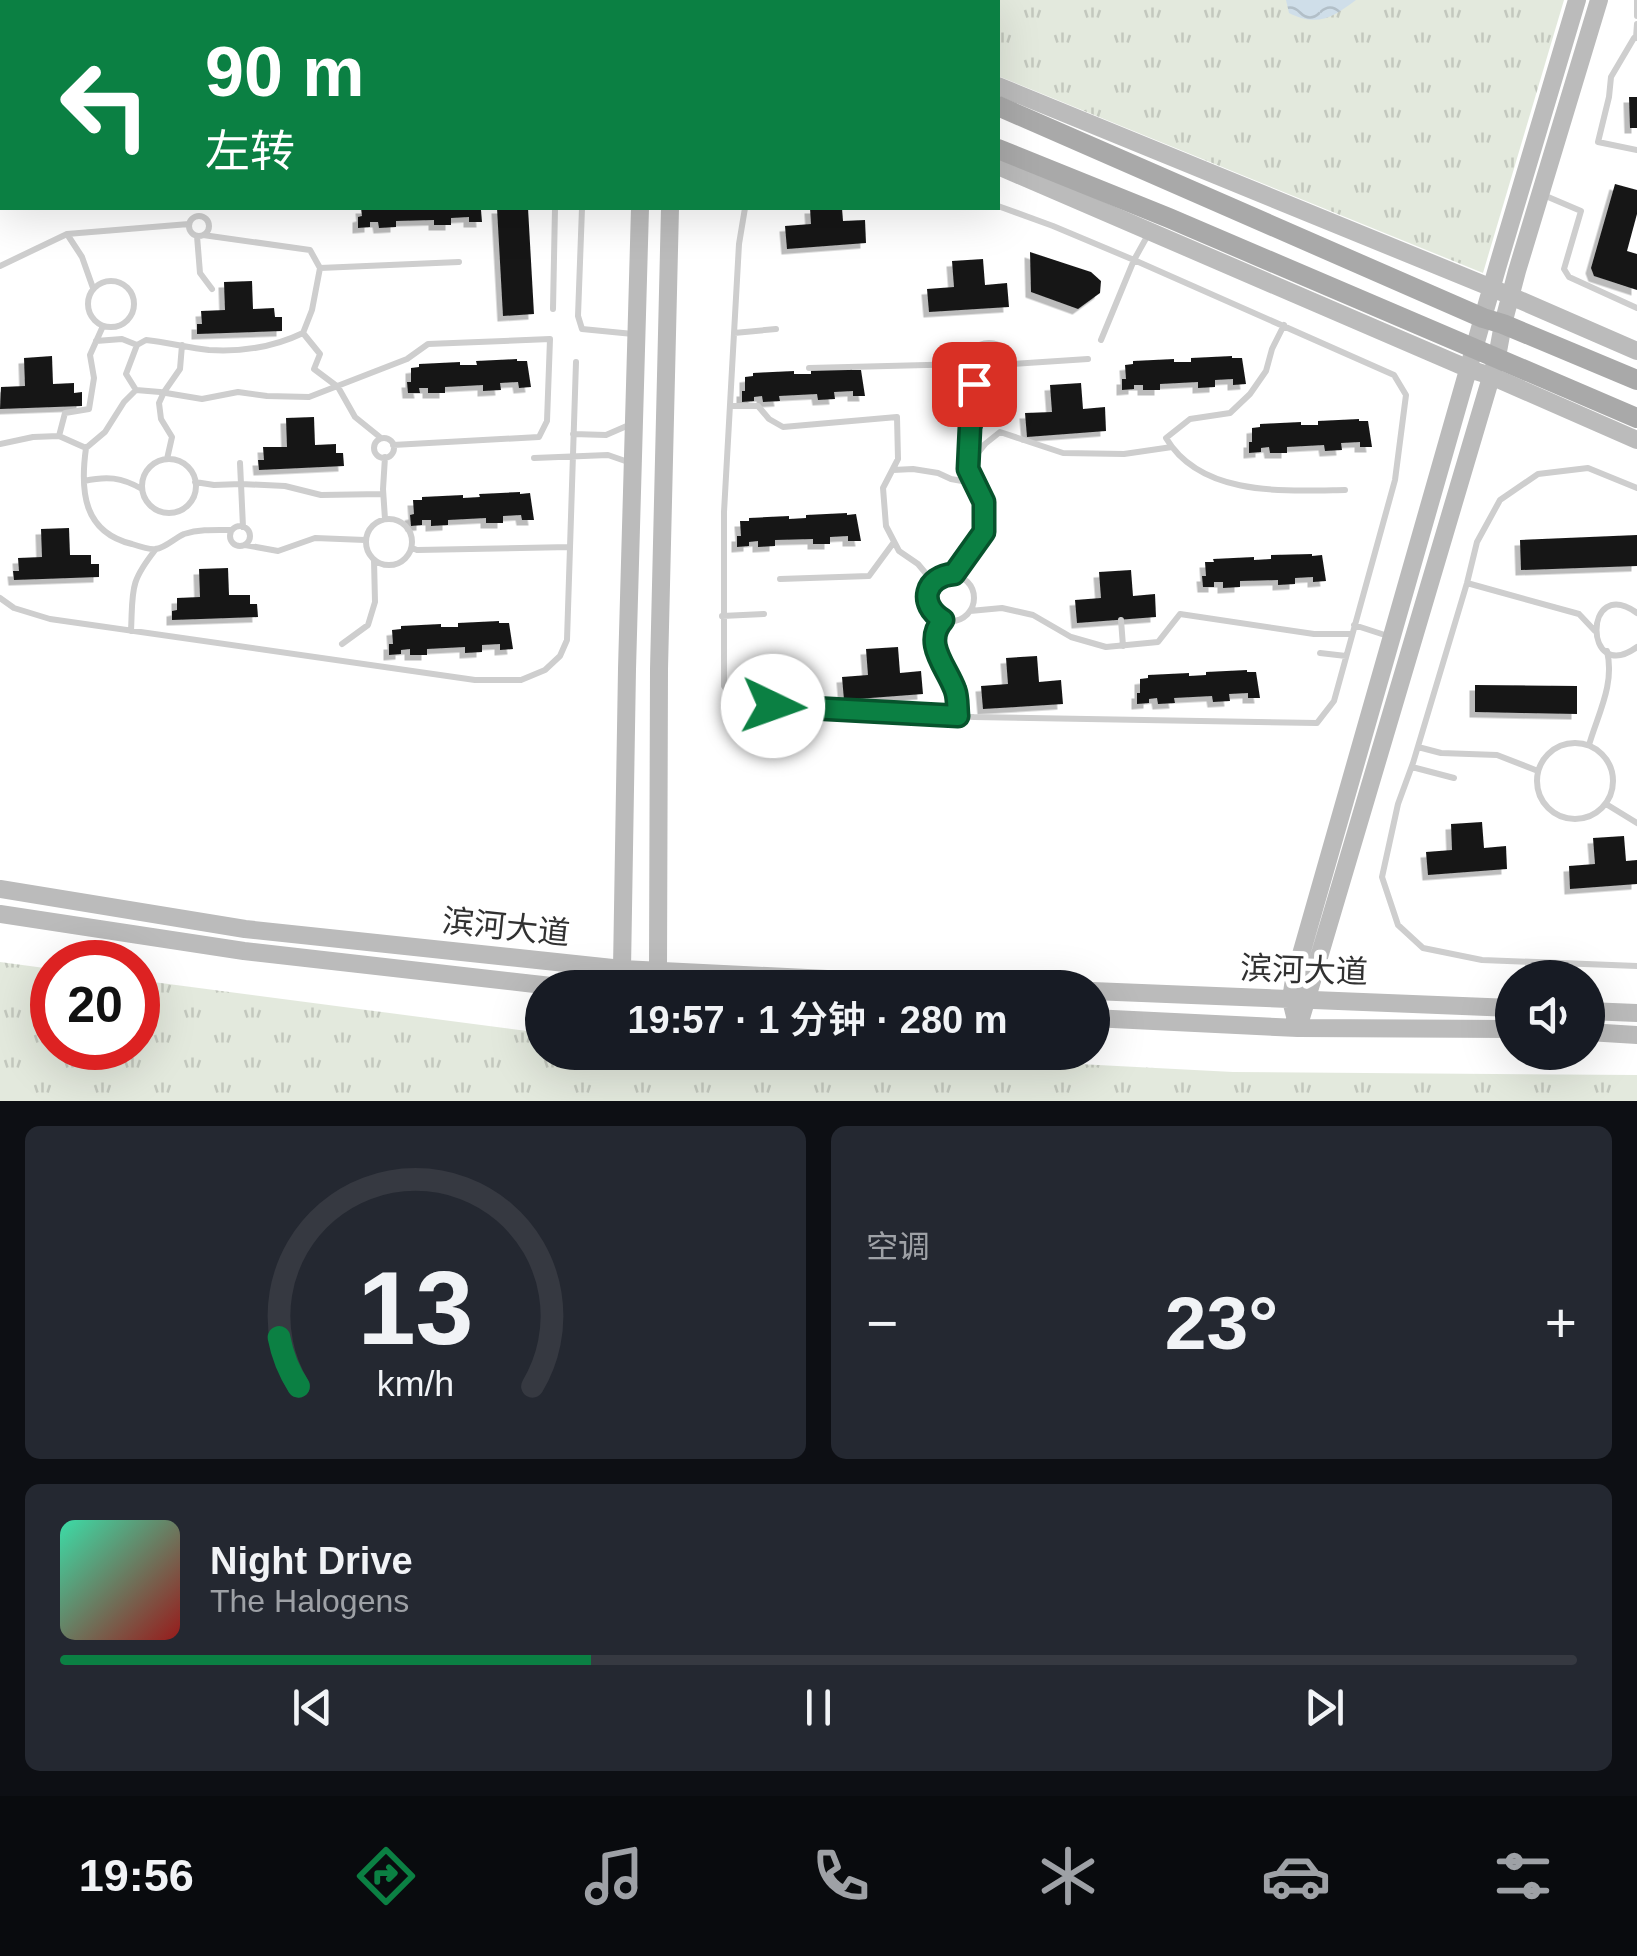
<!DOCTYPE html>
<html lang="zh">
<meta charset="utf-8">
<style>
:root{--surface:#171b24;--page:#242831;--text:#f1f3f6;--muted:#9ea1a6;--line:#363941;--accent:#0b8043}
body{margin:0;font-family:Helvetica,"Noto Sans SC",sans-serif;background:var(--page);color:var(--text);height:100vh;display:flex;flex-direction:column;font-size:38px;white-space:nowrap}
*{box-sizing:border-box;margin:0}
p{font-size:32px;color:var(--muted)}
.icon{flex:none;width:55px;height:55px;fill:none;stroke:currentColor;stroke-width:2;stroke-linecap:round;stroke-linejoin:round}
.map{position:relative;height:1101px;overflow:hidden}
.panel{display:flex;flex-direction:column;gap:25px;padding:25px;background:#0d0f14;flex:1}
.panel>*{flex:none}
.banner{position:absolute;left:0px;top:0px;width:1000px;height:210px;box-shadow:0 10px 40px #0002;background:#0b8043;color:#fff;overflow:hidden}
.fabs{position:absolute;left:1495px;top:960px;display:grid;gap:20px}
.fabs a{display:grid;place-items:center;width:110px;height:110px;border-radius:50%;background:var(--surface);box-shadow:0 10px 40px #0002;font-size:50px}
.speed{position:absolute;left:30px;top:940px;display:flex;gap:20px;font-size:50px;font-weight:700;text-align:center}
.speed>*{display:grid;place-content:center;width:130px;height:130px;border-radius:50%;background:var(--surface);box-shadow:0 10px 40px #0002;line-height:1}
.speed .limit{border:15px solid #d22;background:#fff;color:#111}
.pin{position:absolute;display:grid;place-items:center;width:85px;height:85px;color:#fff;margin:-42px;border-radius:20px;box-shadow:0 5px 15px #0006}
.me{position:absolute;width:110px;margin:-55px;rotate:93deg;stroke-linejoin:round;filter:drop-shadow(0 0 8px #0008)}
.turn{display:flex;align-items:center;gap:35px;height:210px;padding:0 40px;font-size:45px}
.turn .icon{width:130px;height:130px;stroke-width:2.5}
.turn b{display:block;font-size:70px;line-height:85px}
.big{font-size:75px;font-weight:600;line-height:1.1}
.panel .card{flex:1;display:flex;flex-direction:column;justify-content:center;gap:15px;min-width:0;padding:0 35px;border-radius:15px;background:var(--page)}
.panel .dial{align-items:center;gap:0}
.dial svg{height:260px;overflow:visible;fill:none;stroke:var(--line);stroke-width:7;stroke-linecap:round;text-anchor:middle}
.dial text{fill:var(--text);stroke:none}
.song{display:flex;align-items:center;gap:30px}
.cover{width:120px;height:120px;border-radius:15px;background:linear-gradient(135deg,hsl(160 70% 55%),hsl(0 70% 35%))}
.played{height:10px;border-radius:5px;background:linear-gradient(90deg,var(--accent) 35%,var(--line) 35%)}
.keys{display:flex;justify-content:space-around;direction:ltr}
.heat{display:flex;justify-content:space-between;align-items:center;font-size:55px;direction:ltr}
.panel .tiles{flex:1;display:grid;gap:25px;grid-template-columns:1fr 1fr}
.card:last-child{grid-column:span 2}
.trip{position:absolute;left:525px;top:970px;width:585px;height:100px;border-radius:50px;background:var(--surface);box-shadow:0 10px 40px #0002;font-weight:600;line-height:100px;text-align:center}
.menu{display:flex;height:160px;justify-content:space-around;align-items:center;background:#090b0e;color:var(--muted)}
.menu .icon{width:70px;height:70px}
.menu .on{color:var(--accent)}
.menu b{font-size:45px;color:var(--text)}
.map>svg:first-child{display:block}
</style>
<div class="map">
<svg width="1637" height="1101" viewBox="0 0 1637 1101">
<defs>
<pattern id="park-tufts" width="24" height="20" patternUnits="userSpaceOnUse" patternTransform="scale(2.5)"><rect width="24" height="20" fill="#e3e9dd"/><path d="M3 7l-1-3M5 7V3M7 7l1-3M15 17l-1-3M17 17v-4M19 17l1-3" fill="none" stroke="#c3c8be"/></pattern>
<pattern id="water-waves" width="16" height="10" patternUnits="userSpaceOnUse" patternTransform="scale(2.5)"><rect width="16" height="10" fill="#cfdee9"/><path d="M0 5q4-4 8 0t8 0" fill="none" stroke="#b2bfc8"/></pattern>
<filter id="shadow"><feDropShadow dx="-5.5" dy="5.5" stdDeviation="0" flood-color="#0004"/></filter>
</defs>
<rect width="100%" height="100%" fill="#fff"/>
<path fill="url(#park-tufts)" d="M763,0H1564L1483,273L998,76V2H772Z
M0,962L52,969V1048H138V980L542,1033V1052H845L1233,1072L1637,1075V1101H0Z"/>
<path fill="url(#water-waves)" d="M1286,0H1356C1332,18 1317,27 1289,13Z"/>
<path fill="#181818" filter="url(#shadow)" d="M1629,97H1637V128H1630Z
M1615,184L1637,190V214L1627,251L1637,254V290L1594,276L1591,268Z
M361,208H478V210H481L482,222H469V217L451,218V225H434V220L396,221V227L379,228L378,222H370V227L358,228V217L362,216Z
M497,208H528L534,314L503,316Z
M810,208H842L843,221L865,220L866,243L787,249L785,226L811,224Z
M1030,252L1091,272L1101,281L1100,293L1078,309L1031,292Z
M983,259L985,285L1007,283L1009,307L929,312L927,289L954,287L952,261Z
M252,281L253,309L274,308L275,317H282V331L197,334V324H202L201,311L225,310L224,282Z
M52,356L53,384L74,383V393L82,392V406L0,409L1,387L25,386L24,358Z
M1232,356V358H1242L1246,384L1233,385V379L1215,380V387L1198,388V382L1160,384V390H1143V385H1134V389L1122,390V379H1126L1125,365L1133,364V361L1174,359V362H1191V358Z
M517,359V361H527L531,387L519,388L518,382L500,383L501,390L483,391V385L445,387V393H428V388H419L420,393H408L407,382H411V368L419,367V364L460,362V365H477L476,361Z
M852,368V370H861L865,396H853V391L834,392L835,399L818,400L817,394L779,396L780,401L763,402L762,396L754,397V401L742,402V391H745V377L753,376V373L794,371V374H811V370Z
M1081,383L1083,409L1105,407L1106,431L1027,437L1025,413L1052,412L1050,385Z
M314,417L315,445L336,444V453H343L344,466L259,470L258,460H264L263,447H287L286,418Z
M1359,419V421H1368L1372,447H1360V442L1341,443L1342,450L1325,451L1324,445L1287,447V453H1270L1269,447L1261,448V452L1249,453V442H1252V428L1260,427V424L1301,422V425H1318V421Z
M520,492V494L530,493L534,520H522L521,515L503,516V523H486V518L448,520V525L431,526V520H422V525L411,526L410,515L414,514L413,500H422V497L463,495V498L480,497L479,494Z
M847,513V515L856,514L861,541H848V536L830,537V544H813V539L775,540V546L758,547V541L749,542V546L737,547V536H741L740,521H749V518L789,516V519L806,518V515Z
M69,528L70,555H91V564H99V577L14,580L13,571H19L18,558L42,557L41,529Z
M1637,535V566L1521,570L1520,540Z
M1312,554V556L1322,555L1326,581L1313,582V577L1295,578V584L1278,585V580L1240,581V587L1223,588V582H1214V587H1203L1202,576H1206L1205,562H1214L1213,559L1254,557V560L1271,559V555Z
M228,568L229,595H250V604H257L258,617L172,620V611L177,610V598L200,597L199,569Z
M1131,570L1133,596L1155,594L1156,617L1077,623L1075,600L1101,598L1099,572Z
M499,621V623H509L513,649L500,650V644L482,645V652L465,653V647L427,649V655H410V649L401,650V654L389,655V644H393L392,630L401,629V626L441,624V627H458V623Z
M898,647L900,673L921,671L923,694L844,700L842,677L868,675L866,649Z
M1037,656L1039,682L1061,680L1063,704L983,709L981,686L1008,684L1006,658Z
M1247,670V672H1256L1260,698H1248V693L1229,694L1230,701L1213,702L1212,696L1174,698L1175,703L1158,704L1157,698L1149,699V703L1137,704V693H1140V679L1148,678V675L1189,673V676L1206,675V672Z
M1475,685L1577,686V714L1475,712Z
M1482,822L1484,848L1506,846L1507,869L1428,875L1426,852L1452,850L1451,824Z
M1624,836L1626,861L1637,860V884L1570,889L1569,866L1595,864L1593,838Z"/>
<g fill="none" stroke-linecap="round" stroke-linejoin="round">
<path stroke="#cecece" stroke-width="6" d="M1637,0V16
M1634,38L1611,77L1609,97L1598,142L1637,150
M1636,38L1637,24
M0,135H2
M1541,194L1581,211L1564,269L1569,277L1637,308
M582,208L578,316L582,329L633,334
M745,208L739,244L724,512V686L736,703L974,717L1317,723L1334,701L1395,480L1406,395L1394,375L1134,260L1053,226L998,206
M189 226a10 10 0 1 1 20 0a10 10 0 1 1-20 0Z
M67,234L189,224
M197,236L200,273L212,289
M0,266L67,234L82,257L93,288
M320,268L459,262
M88 304a23 23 0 1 1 46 0a23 23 0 1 1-46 0Z
M553,309L555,208
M1284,325L1272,349L1266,371L1250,394L1230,413L1190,419L1166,438C1201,497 1285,491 1345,490
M303,333L320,354L314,369L338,387L355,417L381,438
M734,333L776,329
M1101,340L1134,260L1149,233
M96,341L122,339L137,345L146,340C167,342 188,348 209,350C241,352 274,347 303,333L312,310L320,268L310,250L203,235
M966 366a23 23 0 1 1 46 0a23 23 0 1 1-46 0Z
M1013,364L1088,359
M809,368L966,364
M136,390L126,374L137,345
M730,406H758L769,419L783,427L897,417L898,459L883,488L886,526L899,551L918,564L933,582
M573,434L606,435L629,425
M59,436L65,413L89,409L94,378L90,355L103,326
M374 448a10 10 0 1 1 20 0a10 10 0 1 1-20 0Z
M0,444L33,437L59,436L86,448C80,491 83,532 132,544C138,546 150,550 156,549C165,548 175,538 184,534C200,529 216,530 232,530
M86,448L105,432L124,402L136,390L160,392L202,399L238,392L267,396L309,397L407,359L428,344L550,339L547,421L539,437L393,445
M534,458L608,455L631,463
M167,459L172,437L161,419L159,403L164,392L180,369L182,345
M142 486a27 27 0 1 1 54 0a27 27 0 1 1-54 0Z
M968,465L985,444L1000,432L1063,453L1124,454L1172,447
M893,470L913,469L938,473L951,479L973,483
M84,481C107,476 121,477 142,489
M195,482L214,485L241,484L240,463
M1637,488L1588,468L1538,474L1500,500L1477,542L1467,583L1413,763L1398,804L1382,877L1398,925L1423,948L1482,960L1637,966
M366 542a23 23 0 1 1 46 0a23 23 0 1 1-46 0Z
M385,519L383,489L385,457
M230 536a10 10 0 1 1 20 0a10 10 0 1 1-20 0Z
M243,527L241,484L285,486L321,495L383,494
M245,545L278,551L315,538L365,540
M412,548L417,550L570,547
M955,574L984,532L985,502L967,469L970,427L981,388
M928 598a23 23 0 1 1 46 0a23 23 0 1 1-46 0Z
M780,579L869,576L894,542
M1467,583L1579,614L1595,631
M0,598L14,608L50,619L475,680H521L545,670L560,656L567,640L576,362
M970,611L1002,608L1033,615L1071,637L1106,647L1158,642L1180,614L1314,634H1352
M1637,613C1583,574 1583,686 1637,647
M722,616L764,614
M943,620C922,644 947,667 955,690C958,698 957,708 958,716
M1121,620L1123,646
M1354,625L1391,637
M131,631C133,589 129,583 156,549
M342,644L368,625L375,602L374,560
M1320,653L1346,656
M1537 781a38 38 0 1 1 76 0a38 38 0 1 1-76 0Z
M1589,745C1598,714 1615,684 1607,651
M1418,747L1441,753L1497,755L1538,771
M1412,767L1454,778
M1606,804L1637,823"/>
<path stroke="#bbb" stroke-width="18" d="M709,0L721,2
M1577,0L1498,265L1294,979L1291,1000L1298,1028L1497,357L1503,324L1517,271L1599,0
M146,2L154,0
M644,2V0
M676,2V0
M998,86L1492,288L1637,351
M998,166L1469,369L1491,376L1637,440
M0,889L245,929L622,969L1010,988
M0,914L244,951L569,988
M633,988L622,969L627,669L640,208
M643,988L658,972L659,669L670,208
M1092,991L1512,1008
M1588,1011L1637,1013
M1092,1018L1298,1028L1512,1029
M1588,1032L1637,1035"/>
<path stroke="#a9a9a9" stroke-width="20" d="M553,0L597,2
M320,2L348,0
M0,48L2,47
M0,94L2,93
M998,106L1483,318L1503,324L1637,380
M998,149L1169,218L1637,418"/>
</g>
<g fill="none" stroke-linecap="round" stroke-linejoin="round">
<g stroke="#07532c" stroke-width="25">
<path id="route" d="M773,706L958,716C957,708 958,698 955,690C947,667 922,643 943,620C917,604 925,576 954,574L984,532V502L968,469L970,427L981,388L974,384"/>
</g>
<use href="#route" stroke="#0b8043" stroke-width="18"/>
</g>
<g text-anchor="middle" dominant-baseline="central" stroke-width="10" stroke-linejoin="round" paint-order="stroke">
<g font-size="32" fill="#313131" stroke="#fff">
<text transform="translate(506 927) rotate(6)">滨河大道</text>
<text transform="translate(1304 970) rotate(2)">滨河大道</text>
</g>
</g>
</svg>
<div class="fabs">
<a><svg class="icon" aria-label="sound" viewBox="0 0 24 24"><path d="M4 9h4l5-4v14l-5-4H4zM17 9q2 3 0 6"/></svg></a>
</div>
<div class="speed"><div class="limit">20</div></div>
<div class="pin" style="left:974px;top:384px;background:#d93025"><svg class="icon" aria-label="arrive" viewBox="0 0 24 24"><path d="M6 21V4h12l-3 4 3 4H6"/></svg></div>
<svg class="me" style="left:773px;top:706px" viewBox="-20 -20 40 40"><circle r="19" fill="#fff"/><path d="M0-13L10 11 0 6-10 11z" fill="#0b8043"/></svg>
<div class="trip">19:57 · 1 分钟 · 280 m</div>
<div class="banner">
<div class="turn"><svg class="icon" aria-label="left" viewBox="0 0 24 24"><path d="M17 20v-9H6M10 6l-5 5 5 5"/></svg><div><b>90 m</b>左转</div></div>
</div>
</div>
<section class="panel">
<div class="tiles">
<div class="card dial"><svg viewBox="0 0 100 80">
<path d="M14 69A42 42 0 1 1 86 69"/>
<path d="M14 69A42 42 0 0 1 8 54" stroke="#0b8043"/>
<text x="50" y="56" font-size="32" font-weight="700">13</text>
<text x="50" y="72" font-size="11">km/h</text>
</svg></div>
<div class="card"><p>空调</p>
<div class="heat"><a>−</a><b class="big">23°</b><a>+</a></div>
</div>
<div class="card">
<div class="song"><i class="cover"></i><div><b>Night Drive</b><p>The Halogens</p></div></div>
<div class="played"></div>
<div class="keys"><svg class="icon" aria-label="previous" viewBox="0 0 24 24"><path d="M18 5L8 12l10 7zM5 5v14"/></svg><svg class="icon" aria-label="pause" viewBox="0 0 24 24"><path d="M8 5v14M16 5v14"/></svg><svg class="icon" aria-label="next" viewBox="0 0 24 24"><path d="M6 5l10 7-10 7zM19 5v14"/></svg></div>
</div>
</div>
</section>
<nav class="menu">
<b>19:56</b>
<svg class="icon on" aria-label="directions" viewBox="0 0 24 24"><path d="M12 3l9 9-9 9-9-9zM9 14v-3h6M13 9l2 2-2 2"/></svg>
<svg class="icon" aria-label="music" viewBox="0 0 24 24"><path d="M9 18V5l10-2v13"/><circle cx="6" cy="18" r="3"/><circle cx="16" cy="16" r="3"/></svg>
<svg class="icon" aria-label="phone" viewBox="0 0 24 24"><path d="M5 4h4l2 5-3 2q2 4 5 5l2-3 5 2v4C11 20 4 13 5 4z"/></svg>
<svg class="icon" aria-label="climate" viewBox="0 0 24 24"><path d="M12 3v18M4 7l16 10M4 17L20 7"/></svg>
<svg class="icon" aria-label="car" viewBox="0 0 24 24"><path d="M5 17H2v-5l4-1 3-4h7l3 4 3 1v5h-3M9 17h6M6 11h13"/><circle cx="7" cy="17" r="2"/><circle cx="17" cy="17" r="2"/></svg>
<svg class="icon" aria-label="filters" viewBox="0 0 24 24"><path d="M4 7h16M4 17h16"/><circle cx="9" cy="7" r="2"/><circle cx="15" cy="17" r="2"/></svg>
</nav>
